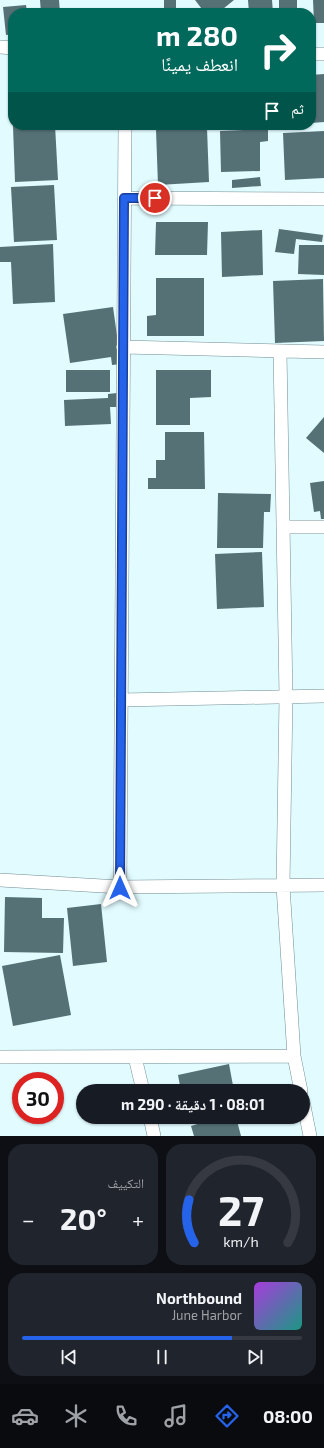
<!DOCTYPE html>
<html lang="ar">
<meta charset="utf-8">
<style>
:root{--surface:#171b24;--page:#20242c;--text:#f1f3f6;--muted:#9ea1a6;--line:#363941;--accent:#2563eb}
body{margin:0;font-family:"Exo 2","Noto Naskh Arabic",sans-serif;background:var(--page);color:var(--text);direction:rtl;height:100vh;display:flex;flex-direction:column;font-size:15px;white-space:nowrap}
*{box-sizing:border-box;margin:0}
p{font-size:13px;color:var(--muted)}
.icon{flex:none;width:22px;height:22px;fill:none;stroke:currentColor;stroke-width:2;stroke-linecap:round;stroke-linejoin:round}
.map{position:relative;height:1136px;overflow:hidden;direction:ltr}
.drawer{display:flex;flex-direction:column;gap:8px;padding:8px;background:#0d0f14;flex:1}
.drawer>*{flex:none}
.banner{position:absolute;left:8px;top:8px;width:308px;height:122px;border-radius:16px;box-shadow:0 1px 3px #0004;direction:rtl;background:#00695c;color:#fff;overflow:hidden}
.speed{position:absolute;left:12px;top:1072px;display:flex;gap:8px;font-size:20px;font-weight:700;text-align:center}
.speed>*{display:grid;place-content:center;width:52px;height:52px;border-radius:50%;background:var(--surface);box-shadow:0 1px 3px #0004;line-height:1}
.speed .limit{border:6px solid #d22;background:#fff;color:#111}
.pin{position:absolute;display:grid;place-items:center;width:34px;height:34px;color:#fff;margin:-17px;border:2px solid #fff;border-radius:50%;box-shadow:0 1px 4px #0007}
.me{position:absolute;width:44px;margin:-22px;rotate:0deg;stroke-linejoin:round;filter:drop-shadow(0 0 3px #0008)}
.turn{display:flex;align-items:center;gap:14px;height:84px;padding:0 12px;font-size:18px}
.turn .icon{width:52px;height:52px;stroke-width:2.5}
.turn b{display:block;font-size:28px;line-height:34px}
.then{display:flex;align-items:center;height:38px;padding:0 12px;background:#0003;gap:8px;font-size:15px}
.big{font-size:30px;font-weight:700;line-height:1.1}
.drawer .card{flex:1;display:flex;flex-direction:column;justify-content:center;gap:6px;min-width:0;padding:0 14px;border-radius:16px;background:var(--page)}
.drawer .dial{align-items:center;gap:0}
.dial svg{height:104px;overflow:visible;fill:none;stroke:var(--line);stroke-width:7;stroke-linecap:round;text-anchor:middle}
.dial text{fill:var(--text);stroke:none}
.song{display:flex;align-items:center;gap:12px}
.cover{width:48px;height:48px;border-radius:6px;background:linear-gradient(135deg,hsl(280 70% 55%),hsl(170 70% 35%))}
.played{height:4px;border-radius:2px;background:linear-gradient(90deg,var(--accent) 75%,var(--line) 75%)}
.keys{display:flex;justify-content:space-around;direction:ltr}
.heat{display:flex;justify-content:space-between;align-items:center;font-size:22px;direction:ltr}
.drawer .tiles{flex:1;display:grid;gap:8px;grid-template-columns:1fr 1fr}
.card:last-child{grid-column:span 2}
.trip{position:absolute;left:76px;top:1084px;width:234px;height:40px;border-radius:20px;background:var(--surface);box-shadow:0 1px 3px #0004;font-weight:700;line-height:40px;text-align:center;direction:rtl}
.tabs{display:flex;height:64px;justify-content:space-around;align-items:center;background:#090b0e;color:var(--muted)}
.tabs .icon{width:28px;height:28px}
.tabs .selected{color:var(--accent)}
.tabs b{font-size:18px;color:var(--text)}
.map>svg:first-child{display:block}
</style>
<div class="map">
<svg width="324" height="1136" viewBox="0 0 324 1136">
<rect width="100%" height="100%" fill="#e1fbff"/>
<path fill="#557176" d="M40,0H59L60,13H41Z
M164,0H176V13H164Z
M195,0H234L218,13H205Z
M248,0H272L273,13H249Z
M279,0H297V13H279Z
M313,0H324V23H314Z
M26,5L27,13H13V34L6,35L3,7Z
M324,74V122L311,123V75Z
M55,125L58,180L15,182L13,126Z
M207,128L209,182L158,185L156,130Z
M268,129V141L260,142V171L221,172L220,131Z
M324,131V178L285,180L283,133Z
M260,177L261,186L232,188V180Z
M54,185L57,240L14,242L11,187Z
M156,222H208L207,255H155Z
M279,229L323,235L322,242L296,239L294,254L275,252Z
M262,230L263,275L222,277L221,232Z
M53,244L55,302L13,304L11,262H0V247Z
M299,245H324V275L298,274Z
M156,278H204V336H147V316L156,315Z
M323,279L324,341L275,343L273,281Z
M113,307L121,364L112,365L111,357L70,363L63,314Z
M66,370H110V392H66Z
M156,370H211V397L190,398V425H156Z
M117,393L118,407H110L111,424L65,426L64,400L108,398V394Z
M324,417V453L306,438Z
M165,432H204L205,489H148V478H156V460H165Z
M324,481V519H321L320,511L314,512L310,483Z
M218,493L271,494L270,512H264L263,548H217Z
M262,552L264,607L217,609L215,554Z
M5,897L42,898V918H64L63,953L4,952Z
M101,904L107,962L73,966L67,908Z
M60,955L71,1015L13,1026L2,966Z
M229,1064L234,1091H181L178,1075Z
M220,1117H236L241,1136H194L191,1126Z"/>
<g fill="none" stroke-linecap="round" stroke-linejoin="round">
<g stroke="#718e93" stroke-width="14">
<path id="minor" d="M0,47L13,48
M311,54H324
M124,198L324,199
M123,347L324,352
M280,351L286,697L283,886L294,1056L301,1091
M283,527H324
M121,700L324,696
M0,880L120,887L324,885
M120,887L125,125
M0,1057L294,1056
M135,1057L143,1091
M303,1101L310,1136
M150,1117L154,1136"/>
</g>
<use href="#minor" stroke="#fff" stroke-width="13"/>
</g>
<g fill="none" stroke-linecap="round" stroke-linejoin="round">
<g stroke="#184099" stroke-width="10">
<path id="route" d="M120,888L124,198H155"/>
</g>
<use href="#route" stroke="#2563eb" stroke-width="7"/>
</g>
</svg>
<div class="speed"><div class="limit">30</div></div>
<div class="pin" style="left:155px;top:198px;background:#d93025"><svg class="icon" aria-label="arrive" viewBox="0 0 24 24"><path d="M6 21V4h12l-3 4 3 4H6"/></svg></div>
<svg class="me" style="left:120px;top:888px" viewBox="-20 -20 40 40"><path d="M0-17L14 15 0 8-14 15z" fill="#2563eb" stroke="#fff" stroke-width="4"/></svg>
<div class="trip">08:01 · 1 دقيقة · 290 m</div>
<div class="banner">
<div class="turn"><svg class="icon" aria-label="right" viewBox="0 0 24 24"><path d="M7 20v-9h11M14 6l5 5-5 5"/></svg><div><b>280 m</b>انعطف يمينًا</div></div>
<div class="then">ثم<svg class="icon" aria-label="arrive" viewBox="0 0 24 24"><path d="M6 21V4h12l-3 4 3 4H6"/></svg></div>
</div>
</div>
<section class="drawer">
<div class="tiles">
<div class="card dial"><svg viewBox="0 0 100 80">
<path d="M14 69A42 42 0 1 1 86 69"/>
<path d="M14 69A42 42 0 0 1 10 36" stroke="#2563eb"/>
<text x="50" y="56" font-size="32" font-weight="700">27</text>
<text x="50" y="72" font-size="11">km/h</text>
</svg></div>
<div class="card"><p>التكييف</p>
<div class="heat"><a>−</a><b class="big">20°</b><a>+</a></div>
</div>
<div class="card">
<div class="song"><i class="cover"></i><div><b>Northbound</b><p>June Harbor</p></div></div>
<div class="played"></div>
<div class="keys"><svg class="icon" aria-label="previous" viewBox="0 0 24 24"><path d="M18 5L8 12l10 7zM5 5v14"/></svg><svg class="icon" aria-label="pause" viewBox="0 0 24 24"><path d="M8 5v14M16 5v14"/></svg><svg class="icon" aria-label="next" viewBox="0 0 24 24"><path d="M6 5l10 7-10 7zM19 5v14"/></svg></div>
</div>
</div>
</section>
<nav class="tabs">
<b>08:00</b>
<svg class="icon selected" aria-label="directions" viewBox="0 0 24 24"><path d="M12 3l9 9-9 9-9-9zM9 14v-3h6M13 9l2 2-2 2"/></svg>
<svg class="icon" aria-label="music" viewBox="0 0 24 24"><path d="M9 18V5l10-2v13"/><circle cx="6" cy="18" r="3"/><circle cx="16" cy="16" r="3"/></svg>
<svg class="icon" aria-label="phone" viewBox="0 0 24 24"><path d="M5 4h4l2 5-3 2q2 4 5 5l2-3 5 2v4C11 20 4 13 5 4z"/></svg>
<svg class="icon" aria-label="climate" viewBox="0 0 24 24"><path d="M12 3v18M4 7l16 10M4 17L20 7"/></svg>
<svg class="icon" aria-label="car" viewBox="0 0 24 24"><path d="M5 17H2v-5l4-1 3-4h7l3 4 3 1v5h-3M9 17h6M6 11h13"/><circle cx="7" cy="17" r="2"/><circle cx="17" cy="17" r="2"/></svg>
</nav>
